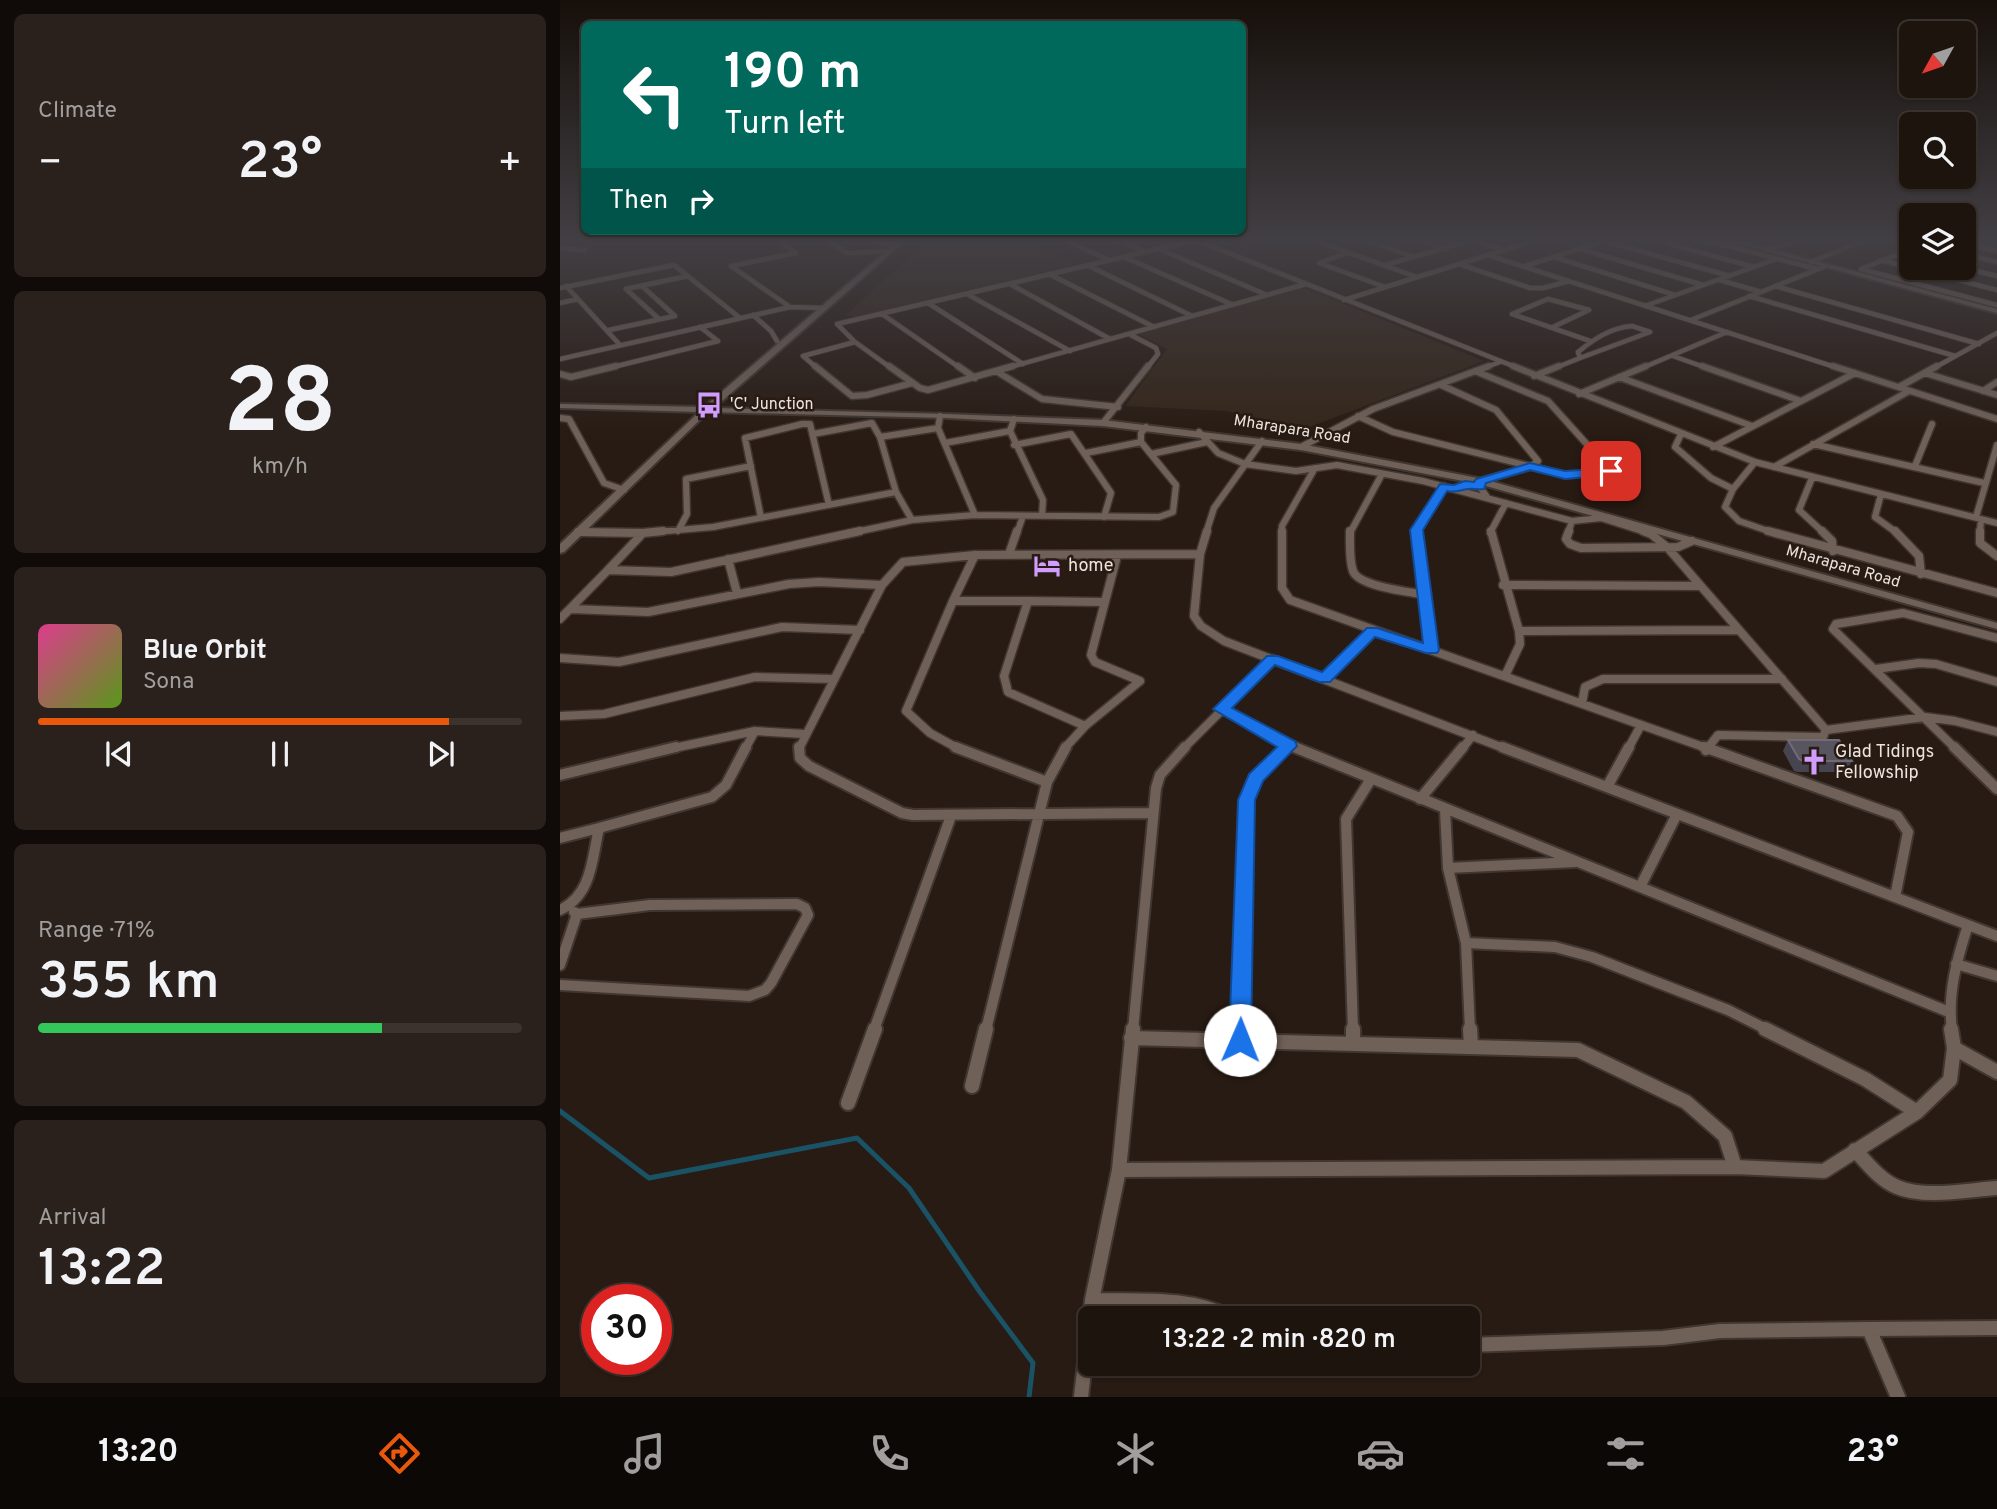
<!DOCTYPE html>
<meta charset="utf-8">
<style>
:root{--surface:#1e140e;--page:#2b211c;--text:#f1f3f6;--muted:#a19e9e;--line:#3c332e;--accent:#ea580c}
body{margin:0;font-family:Overpass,sans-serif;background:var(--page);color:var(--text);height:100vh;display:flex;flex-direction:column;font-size:26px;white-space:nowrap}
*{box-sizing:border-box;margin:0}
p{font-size:23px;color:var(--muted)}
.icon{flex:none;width:38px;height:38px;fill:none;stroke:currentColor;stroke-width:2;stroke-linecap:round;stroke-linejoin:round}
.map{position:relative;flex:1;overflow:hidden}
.sheet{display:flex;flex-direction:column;gap:14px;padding:14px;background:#100b08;width:560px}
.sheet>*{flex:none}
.top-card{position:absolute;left:21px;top:21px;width:665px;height:214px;border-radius:10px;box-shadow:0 2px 5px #0004,0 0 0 2px var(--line);background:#00695c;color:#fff;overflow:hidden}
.needle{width:46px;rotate:230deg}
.tools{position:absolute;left:1339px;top:21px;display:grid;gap:14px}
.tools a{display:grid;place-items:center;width:77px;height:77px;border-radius:10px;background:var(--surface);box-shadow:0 2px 5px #0004,0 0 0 2px var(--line);font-size:35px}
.speed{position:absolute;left:21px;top:1284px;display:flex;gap:14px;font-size:35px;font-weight:700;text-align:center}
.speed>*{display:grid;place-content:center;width:91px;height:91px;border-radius:50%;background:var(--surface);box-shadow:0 2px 5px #0004,0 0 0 2px var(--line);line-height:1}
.speed .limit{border:10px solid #d22;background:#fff;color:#111}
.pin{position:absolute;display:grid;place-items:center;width:60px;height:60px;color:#fff;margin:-30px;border-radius:14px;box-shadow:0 4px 10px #0006}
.me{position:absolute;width:77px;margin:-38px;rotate:1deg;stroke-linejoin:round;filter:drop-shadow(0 0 5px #0008)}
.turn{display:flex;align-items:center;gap:24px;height:147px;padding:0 28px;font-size:32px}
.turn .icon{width:91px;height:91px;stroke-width:2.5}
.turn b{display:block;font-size:49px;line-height:60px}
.then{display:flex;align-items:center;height:66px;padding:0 28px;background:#0003;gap:14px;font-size:26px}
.big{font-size:52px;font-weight:600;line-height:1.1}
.sheet .widget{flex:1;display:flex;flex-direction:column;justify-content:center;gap:10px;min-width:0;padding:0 24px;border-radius:10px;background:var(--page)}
.sheet .dial{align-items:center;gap:0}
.dial b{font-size:91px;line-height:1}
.song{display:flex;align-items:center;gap:21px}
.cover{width:84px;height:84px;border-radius:10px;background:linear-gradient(135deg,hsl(330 70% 55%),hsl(90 70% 35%))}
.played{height:7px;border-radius:4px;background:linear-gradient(90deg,var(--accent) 85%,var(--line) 85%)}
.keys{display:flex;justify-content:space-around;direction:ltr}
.heat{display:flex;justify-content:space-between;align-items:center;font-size:38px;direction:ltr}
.charge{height:10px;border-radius:5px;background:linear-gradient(90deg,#34c759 71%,var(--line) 0)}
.trip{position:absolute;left:518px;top:1306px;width:402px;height:70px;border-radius:10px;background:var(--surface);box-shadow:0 2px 5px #0004,0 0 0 2px var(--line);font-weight:600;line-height:70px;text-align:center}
.menu{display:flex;height:112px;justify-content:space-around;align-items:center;background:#0c0806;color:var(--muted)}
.menu .icon{width:49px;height:49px}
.menu .active{color:var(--accent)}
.menu b{font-size:32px;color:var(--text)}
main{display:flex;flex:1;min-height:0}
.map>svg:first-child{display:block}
</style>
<main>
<section class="sheet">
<div class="widget"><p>Climate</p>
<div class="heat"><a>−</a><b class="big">23°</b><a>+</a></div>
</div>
<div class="widget dial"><b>28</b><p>km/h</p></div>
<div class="widget">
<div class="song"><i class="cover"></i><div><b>Blue Orbit</b><p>Sona</p></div></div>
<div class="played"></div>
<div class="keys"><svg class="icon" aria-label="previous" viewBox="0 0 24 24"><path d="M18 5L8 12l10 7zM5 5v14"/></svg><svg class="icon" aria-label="pause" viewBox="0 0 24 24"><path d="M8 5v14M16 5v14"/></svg><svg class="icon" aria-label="next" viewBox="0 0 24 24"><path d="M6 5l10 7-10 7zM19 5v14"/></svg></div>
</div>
<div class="widget"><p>Range · 71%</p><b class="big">355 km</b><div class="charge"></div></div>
<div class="widget"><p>Arrival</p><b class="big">13:22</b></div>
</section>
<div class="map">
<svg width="1437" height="1397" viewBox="0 0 1437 1397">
<rect width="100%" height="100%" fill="#281b13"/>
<path fill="#34261a" d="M367,240H465L513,262L512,265L294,317L286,315Z
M740,286L924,361L747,428L666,411L565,406L607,349L578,334Z"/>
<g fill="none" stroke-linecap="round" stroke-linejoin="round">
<path stroke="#1a5266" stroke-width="5" d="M0,1111L89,1178L297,1138L349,1188L420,1292L473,1363L469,1397"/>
<g stroke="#403732" stroke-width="6">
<path id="street-far4" d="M267,240L287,253L330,251
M317,240L323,244H338
M505,240L549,260
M558,240L585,252
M753,240L857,277
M806,240L854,257
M860,240L885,249
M912,240L945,251
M1104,240L1113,245L1194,267
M1132,240L1157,243L1257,269
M1407,240L1413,245L1437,251
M1044,241L1170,276
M693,242L699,240
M0,248L25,250
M599,249L707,295
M1020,249L1143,285
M1207,250L1237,240
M787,253L759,263L825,287
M1404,254L1437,262
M931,256L1278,368
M564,257L671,304
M994,257L1115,295
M1321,260L1437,290
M1251,262L1305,240
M527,265L632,316
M825,265L913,240
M902,265L970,288H983L1009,281
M171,266L236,253L218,240
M965,266L1047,240
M1404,268L1437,276
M1301,269L1437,305
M1301,269L1351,249
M489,274L594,327
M1160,280L1201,292
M450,284L550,339
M6,286L60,345
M1215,286L1419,344
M0,288L114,265L180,318
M407,294L510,351
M1189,296L1395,356
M784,300L976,240
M0,303L18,299
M368,303L463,364
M1085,306L1216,259
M230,307L264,308
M322,314L400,368
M193,315L211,331L217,341
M99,319L66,289L128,276
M1131,320L1266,266
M1072,326L1090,332L1020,358L1018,352C1034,339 1050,328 1072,326Z
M993,327L1029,310L988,299L952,314L1030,341
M49,330L115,316L82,286
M569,334L596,348L598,354L587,368
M1113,356L1147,368
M0,359L230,307L171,266
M49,368L158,341L140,327
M257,368L243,356L295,342
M331,368L295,342L277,324L636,240L958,368
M447,368L746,284
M924,368L940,362
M995,368L1020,358
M1082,368L1167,332
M1374,368L1437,333"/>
</g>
<g stroke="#403732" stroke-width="9">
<path id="street-far3" d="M255,366L292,396L307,395L352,383
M329,366L360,388L368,390L453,366
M398,366L415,378
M953,366L1195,462L1437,523
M1142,366L1241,401
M1273,366L1437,419
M436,371L482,399L558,407
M915,371L988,401L1051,471
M1365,373L1437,395
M0,374L11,377L56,366
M974,376L999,366
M1059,377L1192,426
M881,385L936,410L978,461L970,467L920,481V487L927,497
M1339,387L1377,366
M1423,391L1437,382
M1019,394L1086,366
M380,416L378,428L415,515
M798,416L833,432L1005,475L1051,471
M0,418L9,419L44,483L64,490
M454,419L450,431L483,500L482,516
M543,423L588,366
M639,432L658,453L685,464L736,471L777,465L863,481L1012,521L1041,518L1088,533
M1121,434L1115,447L1151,478L1173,489
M320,437L378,428
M385,443L450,431
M1253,444L1424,483
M454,445L511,434L551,493L544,517
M741,447L813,409L929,366
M1153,447L1295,373
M526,453L581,442
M591,454L647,442
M1195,462L1173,489L1165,507L1179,521L1214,533
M1355,466L1372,424
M1214,467L1349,391
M1252,478L1239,510L1264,533
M896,490L905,485L920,487
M336,492L352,520
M1321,494L1315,517L1337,533
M1416,517L1437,445
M201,518L185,438L242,424H250L269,505
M118,531L127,514L126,479L191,466
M18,532L83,533
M83,533L153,527L336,492L320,437L312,423L253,434
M291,533L352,520L415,515L599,517L613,512L616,485L581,442V433L586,427
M457,533L463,516
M646,533L654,508L702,441
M722,533V526L755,468
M790,533L822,474
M857,533L884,486
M930,533L946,503
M1008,533L1012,521
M1420,533L1421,519"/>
</g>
<g stroke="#403732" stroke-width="11">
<path id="street-far2" d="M103,531L83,533L48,570L111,572L300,531
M647,531L640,554L634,616L641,626L664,641L946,749
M722,531V588L730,600L1149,749
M790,531C790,542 789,560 793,571C799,587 851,592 867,595
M857,531L872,650
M931,531L959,631L960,644L945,676
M1009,531L1006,539L1010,544L1021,548L1118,547L1132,541
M1083,531L1091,534L1107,547L1266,730L1263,737L1158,735L1147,749
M1208,531L1437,593
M1262,531L1272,541L1273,551
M1335,531L1359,556L1361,574
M1420,531V543L1437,556
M18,532L83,533
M449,554L457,531
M415,555L393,601H468L444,676L448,692L525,726
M168,559L177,593
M943,585L1139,586
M393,601L346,711L370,733L399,749
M468,601L544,602
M11,609L88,612L229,584L259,582L322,585
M0,619L48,570
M959,631L1178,630
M0,658L59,662L222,627L300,630
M1316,669L1359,663L1376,664L1437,682
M764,679L812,631
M1022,703L1025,687L1043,679H1222
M661,709L738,749
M0,716L44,714L195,677L274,679
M1266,730L1365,717L1395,721L1437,732
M109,749L195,731
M185,749L195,731L244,734
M239,749L322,585L343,562L415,555L640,554
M504,749L525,726L580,681L535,662L531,655L557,556
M623,749L713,659
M725,749L729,745
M902,749L913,735
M1068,749L1081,725
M1396,749L1273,629L1276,624L1343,613L1437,638"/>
</g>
<g stroke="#403732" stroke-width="14">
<path id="street-far1" d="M239,747L240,758L249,766L342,813L353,815L592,813
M395,747L487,782
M734,747L1389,1012
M942,747L1437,936
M1144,747L1337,816L1348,832L1335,897
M1394,747L1437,789
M1146,750L1148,747
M0,775L116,747
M1047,787L1069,747
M860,799L903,747
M885,810L888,868L906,943L995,947L1032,957L1168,1010L1208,1030
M39,828L152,797L166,785L186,747
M0,838L39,828C32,859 32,895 0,910
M888,868L1015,862
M1080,887L1117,814
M906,943L910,1030
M1396,964L1437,976
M0,965L17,914L14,912
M0,985L189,996L205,990L211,983L248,915L245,908L237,904L90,905L17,914
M314,1030L391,816
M426,1030L487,782L506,747
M573,1030L596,788L600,775L625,747
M680,1030L686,800L695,778L727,747
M793,1030L786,819L811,779
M1392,1030C1387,994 1397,959 1408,925"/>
</g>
<g stroke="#403732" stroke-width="18">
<path id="street" d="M793,1029V1042
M910,1029L911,1046
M1205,1029L1305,1079L1357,1112
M571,1038L1018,1050L1126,1102L1165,1136L1175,1167
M680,1040V1029
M1394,1048L1437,1072
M412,1086L426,1029
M288,1103L315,1029
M1295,1150C1307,1163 1320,1180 1337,1187C1365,1199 1407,1190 1437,1188
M559,1170L1175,1167L1264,1171L1357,1112L1390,1080L1394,1048L1391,1029
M532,1300C579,1301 629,1296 672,1318
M908,1345L1103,1338L1160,1331L1309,1329
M521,1397L532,1300L559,1170L573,1029
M1338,1397L1309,1329L1437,1328"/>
</g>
<g stroke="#403732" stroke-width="4">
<path id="secondary" d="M339,240H346L154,408L387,414L543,420L741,444L923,479L1437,623V629L919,484L741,450L543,426L387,418L148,412L4,552L0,553V544L139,412L0,408V404L144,407Z
M1165,240H1176L1437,309V313Z"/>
</g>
<use href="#street-far4" stroke="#706158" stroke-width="4.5"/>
<use href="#street-far3" stroke="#706158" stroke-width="6"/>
<use href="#street-far2" stroke="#706158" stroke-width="8"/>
<use href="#street-far1" stroke="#706158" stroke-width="10"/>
<use href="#street" stroke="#706158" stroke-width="14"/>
<use href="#secondary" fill="#706158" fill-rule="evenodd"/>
</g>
<path fill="#474451" d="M1228,740L1292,761L1286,772H1238L1234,771L1223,751Z"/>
<path fill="#595560" stroke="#706b74" stroke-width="2" d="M1228,740H1279L1292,761H1243L1239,759Z"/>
<linearGradient id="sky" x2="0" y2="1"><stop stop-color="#160f0a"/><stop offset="0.55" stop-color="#423f44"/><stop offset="1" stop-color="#423f44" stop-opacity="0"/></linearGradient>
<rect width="1437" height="436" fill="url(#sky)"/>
<path fill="#1a73e8" stroke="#114b97" stroke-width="2" d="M970,463L1005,471L1051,468L1057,471L1051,475L1005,479L970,470L926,483L924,489C918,490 913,488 908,489C899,490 897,493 887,491L863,530L879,650L877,653H866L815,637L770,682H759L715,665L672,708L735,741L737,746L703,781L695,800L691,1040L688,1047L680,1050L673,1047L669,1040L678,800L689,774L717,747L653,709L707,656H718L762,672L807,628H817L863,643L850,530L880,484L894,485L905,481L914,482L916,479Z"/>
<defs>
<g id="bus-bare" transform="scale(2.1)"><path d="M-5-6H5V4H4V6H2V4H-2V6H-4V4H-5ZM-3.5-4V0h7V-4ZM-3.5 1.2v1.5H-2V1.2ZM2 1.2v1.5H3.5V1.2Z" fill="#d09dff" stroke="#281b13" stroke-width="2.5" paint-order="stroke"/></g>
<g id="hotel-bare" transform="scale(2.1)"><path d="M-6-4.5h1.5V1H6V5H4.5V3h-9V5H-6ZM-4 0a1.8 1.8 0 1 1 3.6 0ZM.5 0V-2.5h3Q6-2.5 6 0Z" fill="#d09dff" stroke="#281b13" stroke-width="2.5" paint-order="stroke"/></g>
<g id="church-bare" transform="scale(2.1)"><path d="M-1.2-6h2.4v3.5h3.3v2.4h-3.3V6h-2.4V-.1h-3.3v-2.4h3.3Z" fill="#d09dff" stroke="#281b13" stroke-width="2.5" paint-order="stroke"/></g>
</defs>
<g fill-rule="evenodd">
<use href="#bus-bare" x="149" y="405"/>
<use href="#hotel-bare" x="487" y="566"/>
<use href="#church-bare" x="1254" y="762"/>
</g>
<g text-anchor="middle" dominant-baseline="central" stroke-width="5" stroke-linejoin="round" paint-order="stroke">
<g font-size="16" fill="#ece3de" stroke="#281b13" text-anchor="start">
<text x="170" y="405">'C' Junction</text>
</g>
<g font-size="16" fill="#ece3de" stroke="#281b13">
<text transform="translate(732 430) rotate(9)">Mharapara Road</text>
<text transform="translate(1283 567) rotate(16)">Mharapara Road</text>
</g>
<g font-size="18" fill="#ece3de" stroke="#281b13" text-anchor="start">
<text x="508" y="566">home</text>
<text x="1275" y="752">Glad Tidings<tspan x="1275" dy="21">Fellowship</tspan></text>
</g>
</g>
</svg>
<div class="tools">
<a><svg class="needle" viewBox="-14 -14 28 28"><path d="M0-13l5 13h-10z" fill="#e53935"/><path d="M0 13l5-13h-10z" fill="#a19e9e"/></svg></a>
<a><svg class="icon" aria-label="search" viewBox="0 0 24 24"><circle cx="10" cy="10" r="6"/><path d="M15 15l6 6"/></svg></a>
<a><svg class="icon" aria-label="layers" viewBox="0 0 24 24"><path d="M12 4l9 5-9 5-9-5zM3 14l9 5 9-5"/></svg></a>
</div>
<div class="speed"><div class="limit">30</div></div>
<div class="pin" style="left:1051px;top:471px;background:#d93025"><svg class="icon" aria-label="arrive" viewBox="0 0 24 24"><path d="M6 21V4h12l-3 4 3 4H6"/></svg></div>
<svg class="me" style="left:680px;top:1040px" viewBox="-20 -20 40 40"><circle r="19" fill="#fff"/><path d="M0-13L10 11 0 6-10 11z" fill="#1a73e8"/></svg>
<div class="trip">13:22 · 2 min · 820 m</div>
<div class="top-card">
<div class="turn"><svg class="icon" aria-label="left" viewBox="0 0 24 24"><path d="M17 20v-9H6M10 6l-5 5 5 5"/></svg><div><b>190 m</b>Turn left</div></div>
<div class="then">Then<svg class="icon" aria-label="right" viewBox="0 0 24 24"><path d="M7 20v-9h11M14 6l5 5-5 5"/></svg></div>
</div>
</div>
</main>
<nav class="menu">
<b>13:20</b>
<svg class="icon active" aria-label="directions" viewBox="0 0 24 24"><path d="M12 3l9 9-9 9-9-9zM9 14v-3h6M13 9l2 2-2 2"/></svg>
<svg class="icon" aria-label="music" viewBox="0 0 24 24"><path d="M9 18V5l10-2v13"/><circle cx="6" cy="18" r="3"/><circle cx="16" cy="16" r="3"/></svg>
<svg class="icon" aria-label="phone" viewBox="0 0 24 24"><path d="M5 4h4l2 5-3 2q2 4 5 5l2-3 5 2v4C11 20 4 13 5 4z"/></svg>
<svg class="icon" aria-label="climate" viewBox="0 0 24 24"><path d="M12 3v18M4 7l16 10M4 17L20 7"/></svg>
<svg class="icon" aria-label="car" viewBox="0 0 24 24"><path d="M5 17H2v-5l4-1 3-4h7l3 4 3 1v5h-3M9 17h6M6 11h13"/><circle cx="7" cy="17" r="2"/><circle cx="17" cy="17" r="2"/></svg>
<svg class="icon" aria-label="filters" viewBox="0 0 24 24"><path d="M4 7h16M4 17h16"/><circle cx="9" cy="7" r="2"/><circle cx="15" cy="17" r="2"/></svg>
<b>23°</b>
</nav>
